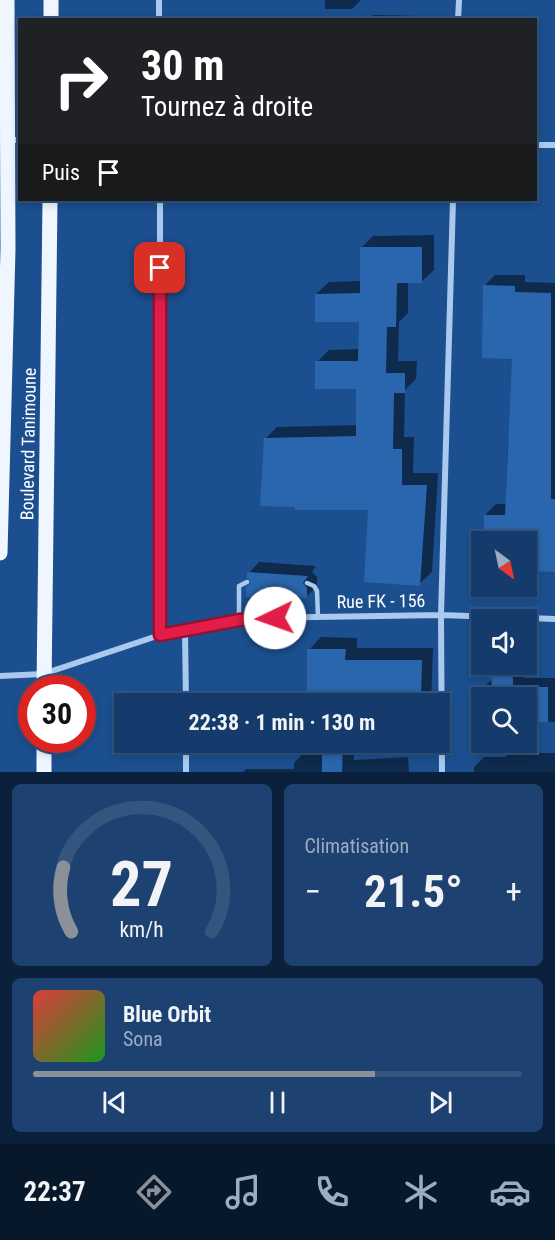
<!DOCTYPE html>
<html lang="fr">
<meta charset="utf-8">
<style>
:root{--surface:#143b6b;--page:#1d4271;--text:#f1f3f6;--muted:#9dadc1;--line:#33557e;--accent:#8c9099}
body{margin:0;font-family:"Roboto Condensed",sans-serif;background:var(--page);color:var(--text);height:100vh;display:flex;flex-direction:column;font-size:22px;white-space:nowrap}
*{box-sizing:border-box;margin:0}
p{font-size:20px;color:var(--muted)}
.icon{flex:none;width:33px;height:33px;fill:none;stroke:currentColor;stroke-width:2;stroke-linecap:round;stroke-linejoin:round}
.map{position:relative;height:772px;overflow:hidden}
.side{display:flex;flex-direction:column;gap:12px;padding:12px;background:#0b203b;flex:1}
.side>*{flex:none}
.top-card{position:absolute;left:18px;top:18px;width:519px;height:183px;border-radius:0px;box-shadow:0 3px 9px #0003,0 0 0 2px var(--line);background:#202124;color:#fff;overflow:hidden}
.needle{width:39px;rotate:147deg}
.controls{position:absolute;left:471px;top:531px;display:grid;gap:12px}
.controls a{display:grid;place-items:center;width:66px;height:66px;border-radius:0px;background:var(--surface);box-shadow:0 3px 9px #0003,0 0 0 2px var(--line);font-size:30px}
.speed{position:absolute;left:18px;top:675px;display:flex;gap:12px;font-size:30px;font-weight:700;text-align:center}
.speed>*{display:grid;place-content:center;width:78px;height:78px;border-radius:50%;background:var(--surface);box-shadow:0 3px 9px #0003,0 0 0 2px var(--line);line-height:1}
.speed .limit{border:9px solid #d22;background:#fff;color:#111}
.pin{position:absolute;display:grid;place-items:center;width:51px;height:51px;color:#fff;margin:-26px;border-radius:12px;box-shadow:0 3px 9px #0006}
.me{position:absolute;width:66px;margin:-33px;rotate:267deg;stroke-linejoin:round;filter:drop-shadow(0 0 4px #0008)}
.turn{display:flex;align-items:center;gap:21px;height:126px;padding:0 24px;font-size:27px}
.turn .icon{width:78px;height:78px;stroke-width:2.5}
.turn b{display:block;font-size:42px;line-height:51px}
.then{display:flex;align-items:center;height:57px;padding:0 24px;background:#0003;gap:12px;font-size:22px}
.big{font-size:45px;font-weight:700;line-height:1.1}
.side .widget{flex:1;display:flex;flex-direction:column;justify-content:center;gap:9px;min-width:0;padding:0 21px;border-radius:9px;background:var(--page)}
.side .dial{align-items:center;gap:0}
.dial svg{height:156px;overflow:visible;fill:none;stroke:var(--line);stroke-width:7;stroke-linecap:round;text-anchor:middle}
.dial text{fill:var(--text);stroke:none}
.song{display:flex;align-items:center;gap:18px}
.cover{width:72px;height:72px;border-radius:9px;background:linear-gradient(135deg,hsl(0 70% 55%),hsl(120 70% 35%))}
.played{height:6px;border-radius:3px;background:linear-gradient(90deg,var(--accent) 70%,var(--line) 70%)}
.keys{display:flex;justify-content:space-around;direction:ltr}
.heat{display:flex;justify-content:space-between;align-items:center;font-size:33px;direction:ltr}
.side .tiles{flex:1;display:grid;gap:12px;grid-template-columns:1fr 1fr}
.widget:last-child{grid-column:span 2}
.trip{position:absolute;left:114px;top:693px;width:336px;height:60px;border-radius:0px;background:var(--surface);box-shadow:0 3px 9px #0003,0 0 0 2px var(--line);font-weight:700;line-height:60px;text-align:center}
.tabs{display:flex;height:96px;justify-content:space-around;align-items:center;background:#08182b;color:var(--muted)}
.tabs .icon{width:42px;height:42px}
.tabs .on{color:var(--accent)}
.tabs b{font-size:27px;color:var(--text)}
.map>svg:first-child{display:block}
</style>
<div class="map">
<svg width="555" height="772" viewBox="0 0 555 772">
<rect width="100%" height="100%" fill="#1b4f8f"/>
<path fill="#0007" d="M325,0H361L352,9H325Z
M373,15L424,16V20H369Z
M434,235V270L421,282H408V313L399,322L398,361H417L416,379L405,390L404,437H414L413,473H438L432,572L419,584L370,509L265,439L277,427L358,425V387L317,362L329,350L360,349V321L316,294L329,282L361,281V248L373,236Z
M495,275H525V282L555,283V592V570L526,542L485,515L496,504H506L508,438L511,435L514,357L484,286Z
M259,562L316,566L312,572L317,577V586L306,597L253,583L249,573Z
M321,637L357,638V648H433L431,702L307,704L309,650Z
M493,664H524V678H555V722H526V698H482L481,722V689L493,679Z
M324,742H354V760L408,757L409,772H243L246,769H294V763L306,750H324Z
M509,753H555V772H474V767L484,757H505Z"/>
<path fill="#2a66ad" d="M360,247H422V283H397L396,327H387L386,373H405V393H394L393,449H402V485H427L420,586L364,582L368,510H295V507L260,506L264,438L356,436V389H315V361H358L359,322H315V294L360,293Z
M483,285L515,286V292L551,293V499H555V572L526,571V542H484V515H505L512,359L482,358Z
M247,572L308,576L303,583L307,588V598L246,597V587L251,583L247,578Z
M307,649H346L345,660H422L421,704H307Z
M491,664H513V698H492Z
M526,687H548V722L526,723Z
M322,743H343L342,772H322Z"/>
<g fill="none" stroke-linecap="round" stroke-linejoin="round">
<path stroke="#a9c9ee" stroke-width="4.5" d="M307,583L314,586L317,591L318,617
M239,620V586L247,582"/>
<path stroke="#a9c9ee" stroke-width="6" d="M159,0V20
M458,20L459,0
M0,140H20
M536,145H555
M185,631L186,704
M160,635V200
M0,676L43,674L160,635L254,618L441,615L555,619
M186,742V772
M442,772L441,615L453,200"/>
<path stroke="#f0f6ff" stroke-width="15" d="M51,20V0
M0,553L8,249L7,0
M44,688L50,200
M44,740V772"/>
</g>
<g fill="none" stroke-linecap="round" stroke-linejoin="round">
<g stroke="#92132f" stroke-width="15">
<path id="route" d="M160,268V635L239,620L275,618"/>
</g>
<use href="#route" stroke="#e11d48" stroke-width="10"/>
</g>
<g text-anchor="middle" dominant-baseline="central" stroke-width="6" stroke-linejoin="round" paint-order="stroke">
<g font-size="18" fill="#fff" stroke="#1b4f8f">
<text transform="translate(28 444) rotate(-89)">Boulevard Tanimoune</text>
<text transform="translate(381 601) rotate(-1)">Rue FK - 156</text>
</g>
</g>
</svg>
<div class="controls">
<a><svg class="needle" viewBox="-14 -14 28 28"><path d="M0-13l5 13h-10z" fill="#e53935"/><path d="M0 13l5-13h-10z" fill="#9dadc1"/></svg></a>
<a><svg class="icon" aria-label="sound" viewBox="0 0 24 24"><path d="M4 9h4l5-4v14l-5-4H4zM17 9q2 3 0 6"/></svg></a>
<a><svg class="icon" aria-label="search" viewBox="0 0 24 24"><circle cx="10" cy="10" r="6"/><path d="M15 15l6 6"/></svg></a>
</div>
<div class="speed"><div class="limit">30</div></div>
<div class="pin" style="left:160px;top:268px;background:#d93025"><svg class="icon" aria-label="arrive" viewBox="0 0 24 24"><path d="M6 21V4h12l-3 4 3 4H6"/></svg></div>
<svg class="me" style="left:275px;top:618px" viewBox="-20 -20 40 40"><circle r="19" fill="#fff"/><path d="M0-13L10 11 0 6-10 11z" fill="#e11d48"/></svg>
<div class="trip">22:38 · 1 min · 130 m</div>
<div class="top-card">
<div class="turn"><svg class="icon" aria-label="right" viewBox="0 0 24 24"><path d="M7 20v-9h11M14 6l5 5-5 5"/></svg><div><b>30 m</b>Tournez à droite</div></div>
<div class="then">Puis<svg class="icon" aria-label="arrive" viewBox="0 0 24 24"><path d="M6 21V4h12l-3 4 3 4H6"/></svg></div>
</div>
</div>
<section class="side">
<div class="tiles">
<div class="widget dial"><svg viewBox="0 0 100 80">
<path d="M14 69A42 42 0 1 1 86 69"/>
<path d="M14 69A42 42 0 0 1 10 36" stroke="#8c9099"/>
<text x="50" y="56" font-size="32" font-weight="700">27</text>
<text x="50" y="72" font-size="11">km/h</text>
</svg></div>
<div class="widget"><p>Climatisation</p>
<div class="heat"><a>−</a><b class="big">21.5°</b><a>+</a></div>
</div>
<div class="widget">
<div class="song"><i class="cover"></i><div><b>Blue Orbit</b><p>Sona</p></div></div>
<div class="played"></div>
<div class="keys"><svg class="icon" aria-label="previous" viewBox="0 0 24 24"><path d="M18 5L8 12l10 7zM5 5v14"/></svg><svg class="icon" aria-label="pause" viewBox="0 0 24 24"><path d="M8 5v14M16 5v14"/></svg><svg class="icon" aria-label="next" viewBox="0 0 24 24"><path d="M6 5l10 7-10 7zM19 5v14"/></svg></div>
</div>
</div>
</section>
<nav class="tabs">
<b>22:37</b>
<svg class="icon on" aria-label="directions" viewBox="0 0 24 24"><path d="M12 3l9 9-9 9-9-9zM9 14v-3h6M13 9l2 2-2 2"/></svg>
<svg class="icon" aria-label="music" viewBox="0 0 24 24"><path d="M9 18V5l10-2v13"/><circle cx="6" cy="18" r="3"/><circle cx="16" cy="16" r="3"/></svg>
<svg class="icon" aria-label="phone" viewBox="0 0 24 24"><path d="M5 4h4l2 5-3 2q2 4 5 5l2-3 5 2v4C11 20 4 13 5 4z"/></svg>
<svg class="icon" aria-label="climate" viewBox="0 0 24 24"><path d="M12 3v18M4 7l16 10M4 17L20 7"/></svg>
<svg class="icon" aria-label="car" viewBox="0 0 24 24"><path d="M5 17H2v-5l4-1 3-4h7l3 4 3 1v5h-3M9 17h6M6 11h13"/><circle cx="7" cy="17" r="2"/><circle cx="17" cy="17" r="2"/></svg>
</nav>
